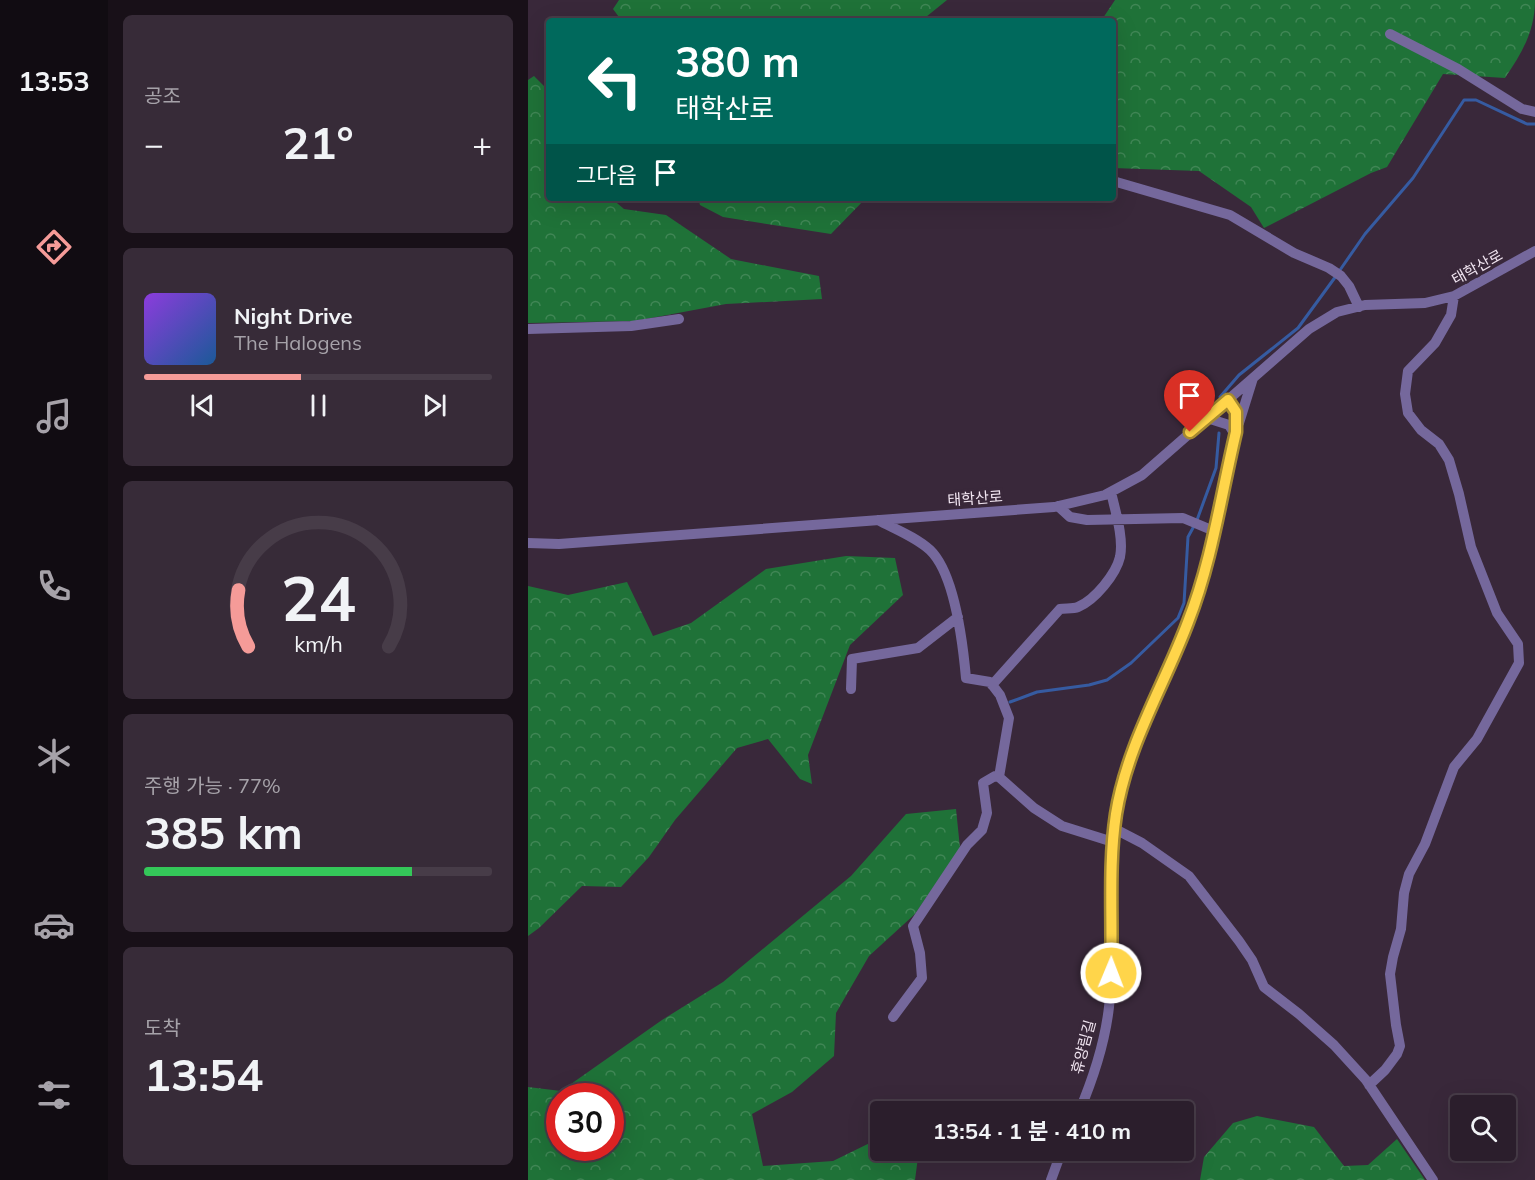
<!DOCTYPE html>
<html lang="ko">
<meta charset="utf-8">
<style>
:root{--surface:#2b1e2c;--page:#372b38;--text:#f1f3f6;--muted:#a6a2a9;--line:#473c48;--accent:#f59b98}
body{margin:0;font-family:Mulish,"Noto Sans KR",sans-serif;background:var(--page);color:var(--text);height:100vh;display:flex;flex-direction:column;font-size:22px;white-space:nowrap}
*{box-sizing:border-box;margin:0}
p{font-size:20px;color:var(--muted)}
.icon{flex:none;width:33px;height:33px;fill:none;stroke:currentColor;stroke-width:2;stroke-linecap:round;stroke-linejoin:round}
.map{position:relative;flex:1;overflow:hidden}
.panel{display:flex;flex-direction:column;gap:15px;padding:15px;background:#181018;width:420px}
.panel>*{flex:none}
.hud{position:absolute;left:18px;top:18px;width:570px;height:183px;border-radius:6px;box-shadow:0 6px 24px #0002,0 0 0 2px var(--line);background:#00695c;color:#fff;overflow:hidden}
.controls{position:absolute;left:922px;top:1095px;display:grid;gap:12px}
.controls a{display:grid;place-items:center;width:66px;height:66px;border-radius:6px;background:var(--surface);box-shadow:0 6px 24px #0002,0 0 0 2px var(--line);font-size:30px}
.speed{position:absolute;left:18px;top:1083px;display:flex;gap:12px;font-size:30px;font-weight:700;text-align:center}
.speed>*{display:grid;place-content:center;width:78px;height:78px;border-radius:50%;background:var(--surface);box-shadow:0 6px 24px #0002,0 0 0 2px var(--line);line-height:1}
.speed .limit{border:9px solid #d22;background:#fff;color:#111}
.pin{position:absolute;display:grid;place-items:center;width:51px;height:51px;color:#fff;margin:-62px -26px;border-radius:50% 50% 50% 0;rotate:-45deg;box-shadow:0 0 6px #0007}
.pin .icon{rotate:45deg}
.me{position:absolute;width:66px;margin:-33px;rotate:1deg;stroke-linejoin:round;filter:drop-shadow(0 0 4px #0008)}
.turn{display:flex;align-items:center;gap:21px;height:126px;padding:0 30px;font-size:27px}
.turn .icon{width:78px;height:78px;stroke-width:2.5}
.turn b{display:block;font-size:42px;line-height:51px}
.then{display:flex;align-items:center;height:57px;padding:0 30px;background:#0003;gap:12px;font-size:22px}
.big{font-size:45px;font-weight:700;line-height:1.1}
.panel .card{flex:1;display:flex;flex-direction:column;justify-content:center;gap:9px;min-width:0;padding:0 21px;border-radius:9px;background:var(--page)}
.panel .dial{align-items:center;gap:0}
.dial svg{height:156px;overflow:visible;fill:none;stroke:var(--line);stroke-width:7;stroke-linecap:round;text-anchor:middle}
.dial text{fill:var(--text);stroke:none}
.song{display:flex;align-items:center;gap:18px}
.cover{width:72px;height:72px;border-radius:9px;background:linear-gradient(135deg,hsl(270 70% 55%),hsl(210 70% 35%))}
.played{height:6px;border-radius:3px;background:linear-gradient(90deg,var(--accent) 45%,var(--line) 45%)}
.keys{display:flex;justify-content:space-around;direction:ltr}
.heat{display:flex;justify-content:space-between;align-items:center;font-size:33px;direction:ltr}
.charge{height:9px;border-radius:4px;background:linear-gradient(90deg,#34c759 77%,var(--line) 0)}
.trip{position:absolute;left:342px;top:1101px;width:324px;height:60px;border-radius:6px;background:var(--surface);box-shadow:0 6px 24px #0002,0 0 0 2px var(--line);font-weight:700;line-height:60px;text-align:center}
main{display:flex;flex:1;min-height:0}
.dock{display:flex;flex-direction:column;width:108px;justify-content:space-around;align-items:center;background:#110c12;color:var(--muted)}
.dock .icon{width:42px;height:42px}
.dock .on{color:var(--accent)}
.dock b{font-size:27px;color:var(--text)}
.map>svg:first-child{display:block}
</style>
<main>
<nav class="dock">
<b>13:53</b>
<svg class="icon on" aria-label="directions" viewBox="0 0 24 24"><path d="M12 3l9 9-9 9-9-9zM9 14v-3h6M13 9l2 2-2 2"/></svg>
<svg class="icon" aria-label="music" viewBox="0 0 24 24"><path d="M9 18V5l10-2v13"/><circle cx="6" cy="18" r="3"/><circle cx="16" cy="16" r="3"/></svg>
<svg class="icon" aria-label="phone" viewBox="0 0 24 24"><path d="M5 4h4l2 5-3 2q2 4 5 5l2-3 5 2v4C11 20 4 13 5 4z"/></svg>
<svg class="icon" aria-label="climate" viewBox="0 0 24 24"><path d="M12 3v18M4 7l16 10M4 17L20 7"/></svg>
<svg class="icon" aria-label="car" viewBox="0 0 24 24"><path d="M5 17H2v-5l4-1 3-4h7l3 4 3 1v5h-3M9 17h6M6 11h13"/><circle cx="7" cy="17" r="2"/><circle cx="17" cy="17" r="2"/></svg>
<svg class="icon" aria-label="filters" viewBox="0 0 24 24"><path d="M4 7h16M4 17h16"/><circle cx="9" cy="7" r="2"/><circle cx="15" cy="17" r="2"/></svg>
</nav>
<section class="panel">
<div class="card"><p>공조</p>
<div class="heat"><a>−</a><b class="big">21°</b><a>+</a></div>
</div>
<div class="card">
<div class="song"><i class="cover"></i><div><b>Night Drive</b><p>The Halogens</p></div></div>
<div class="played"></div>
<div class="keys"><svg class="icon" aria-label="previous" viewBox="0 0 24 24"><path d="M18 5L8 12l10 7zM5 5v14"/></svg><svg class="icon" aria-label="pause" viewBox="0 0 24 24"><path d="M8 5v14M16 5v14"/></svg><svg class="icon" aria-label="next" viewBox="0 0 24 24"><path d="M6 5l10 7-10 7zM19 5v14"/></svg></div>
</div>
<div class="card dial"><svg viewBox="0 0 100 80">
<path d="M14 69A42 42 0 1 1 86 69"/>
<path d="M14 69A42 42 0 0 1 9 40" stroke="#f59b98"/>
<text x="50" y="56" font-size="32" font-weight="700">24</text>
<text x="50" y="72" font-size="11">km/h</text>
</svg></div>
<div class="card"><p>주행 가능 · 77%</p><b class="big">385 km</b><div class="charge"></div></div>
<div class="card"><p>도착</p><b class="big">13:54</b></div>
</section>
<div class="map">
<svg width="1007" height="1180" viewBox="0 0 1007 1180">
<defs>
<pattern id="forest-crowns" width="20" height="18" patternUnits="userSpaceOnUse" patternTransform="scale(1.5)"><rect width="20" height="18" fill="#1f7238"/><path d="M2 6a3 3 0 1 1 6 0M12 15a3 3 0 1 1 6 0" fill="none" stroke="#408655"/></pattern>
</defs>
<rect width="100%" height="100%" fill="#39283a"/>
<path fill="url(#forest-crowns)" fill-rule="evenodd" d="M91,0H419L393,21H94L85,9Z
M587,0H1007C1007,31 994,53 977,78L915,74L859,167L843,173L736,228L723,207L671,171L585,168V21H573Z
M6,76L21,91V198H83L96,209L138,215L203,259L291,276L294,299L198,304L107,321L0,323V80Z
M170,198H338L303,234L195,217L172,205Z
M318,556L367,558L375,595L322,645L280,755L284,784L272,779L240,739L209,748L147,820L121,857L93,887L54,886L11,928L0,936V586L40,595L99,582L125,636L163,623L238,569Z
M428,809L432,848L387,914L341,956L308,1013L306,1056L264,1092L224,1114L235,1166L305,1161L352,1138V1150L389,1151L390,1157L387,1180H0V1087L33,1091L134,1020L195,982L323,876L378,814ZM32,1096H82V1148H32Z
M729,1116L786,1127L816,1166L840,1165L869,1139L897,1180H672L676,1157L705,1123Z"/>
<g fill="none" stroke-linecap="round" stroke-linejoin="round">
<path stroke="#365ba1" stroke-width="3" d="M812,270L837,234L885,178L936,100H948L999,124H1007
M692,397L711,375L770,328L808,276
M669,520L688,468L691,433
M482,702L509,692L561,685L579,680L603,663L650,618L656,603L660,537L666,526"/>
<path stroke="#75689c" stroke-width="10" d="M862,34L930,69L994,109L1007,112
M585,181L702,215L766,253L801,268L813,276L821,286L831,307
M0,329L103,326L151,319
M679,418L701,425L707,435
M711,423L725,378
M530,506L542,517L559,520L655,518L686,531
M350,520C367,529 388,537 402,550C427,574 435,645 438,678L462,682L472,695L481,718L471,777L506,808L534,826L585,842
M0,543L31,544L526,507L577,495L614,475L781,329L809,312L837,305L897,303L926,296L1007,251
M464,685L532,609C537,608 545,609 550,607C567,600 588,574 592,557C596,538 587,510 583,492
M323,689L324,659L390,648L430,617
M587,829L614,843L661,876L711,941L724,960L736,987L771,1014L806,1045L838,1080L905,1180
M365,1017L394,978L392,953L385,926L439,845L454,830L459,813L455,783L467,776L471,777
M841,1085L857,1070L869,1054L872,1046L868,1025L862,974L865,957L873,929L876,893L881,874L897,844L926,767L949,739L991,663L990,644L969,613L943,547L931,494L921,460L911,444L893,430L880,413L877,394L880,371L907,343L923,315L926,296
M551,1112C565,1079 577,1042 581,1007C588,942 576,877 589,812C592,792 597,769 604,750C621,706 645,665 661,621C683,560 694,495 708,432V412L700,400
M523,1180L534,1150"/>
</g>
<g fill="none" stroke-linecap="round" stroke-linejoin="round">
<g stroke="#a68a30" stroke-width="15">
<path id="route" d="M583,973C585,920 580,867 588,814C599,745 636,686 660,622C684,561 693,495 708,432V412L700,400L662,432"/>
</g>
<use href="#route" stroke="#ffd54a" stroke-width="10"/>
</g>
<g text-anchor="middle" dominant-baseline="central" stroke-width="6" stroke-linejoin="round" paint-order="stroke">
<g font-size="15" fill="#f0e4f0" stroke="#39283a">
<text transform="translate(949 267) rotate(-29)">태학산로</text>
<text transform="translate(447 498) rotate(-4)">태학산로</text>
<text transform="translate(555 1047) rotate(-75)">휴양림길</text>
</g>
</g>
</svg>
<div class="controls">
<a><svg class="icon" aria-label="search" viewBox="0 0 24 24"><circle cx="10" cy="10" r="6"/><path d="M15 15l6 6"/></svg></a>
</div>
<div class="speed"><div class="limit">30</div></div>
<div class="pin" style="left:662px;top:432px;background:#d93025"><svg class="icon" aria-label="arrive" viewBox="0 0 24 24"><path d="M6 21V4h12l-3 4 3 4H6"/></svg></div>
<svg class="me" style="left:583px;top:973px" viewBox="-20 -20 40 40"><circle r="17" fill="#ffd54a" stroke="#fff" stroke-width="3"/><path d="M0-11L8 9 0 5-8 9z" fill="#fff"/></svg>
<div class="trip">13:54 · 1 분 · 410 m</div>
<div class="hud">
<div class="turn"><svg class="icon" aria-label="left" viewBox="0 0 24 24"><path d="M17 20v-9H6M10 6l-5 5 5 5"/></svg><div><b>380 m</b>태학산로</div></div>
<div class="then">그다음<svg class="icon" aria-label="arrive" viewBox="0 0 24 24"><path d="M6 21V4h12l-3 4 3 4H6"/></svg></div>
</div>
</div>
</main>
